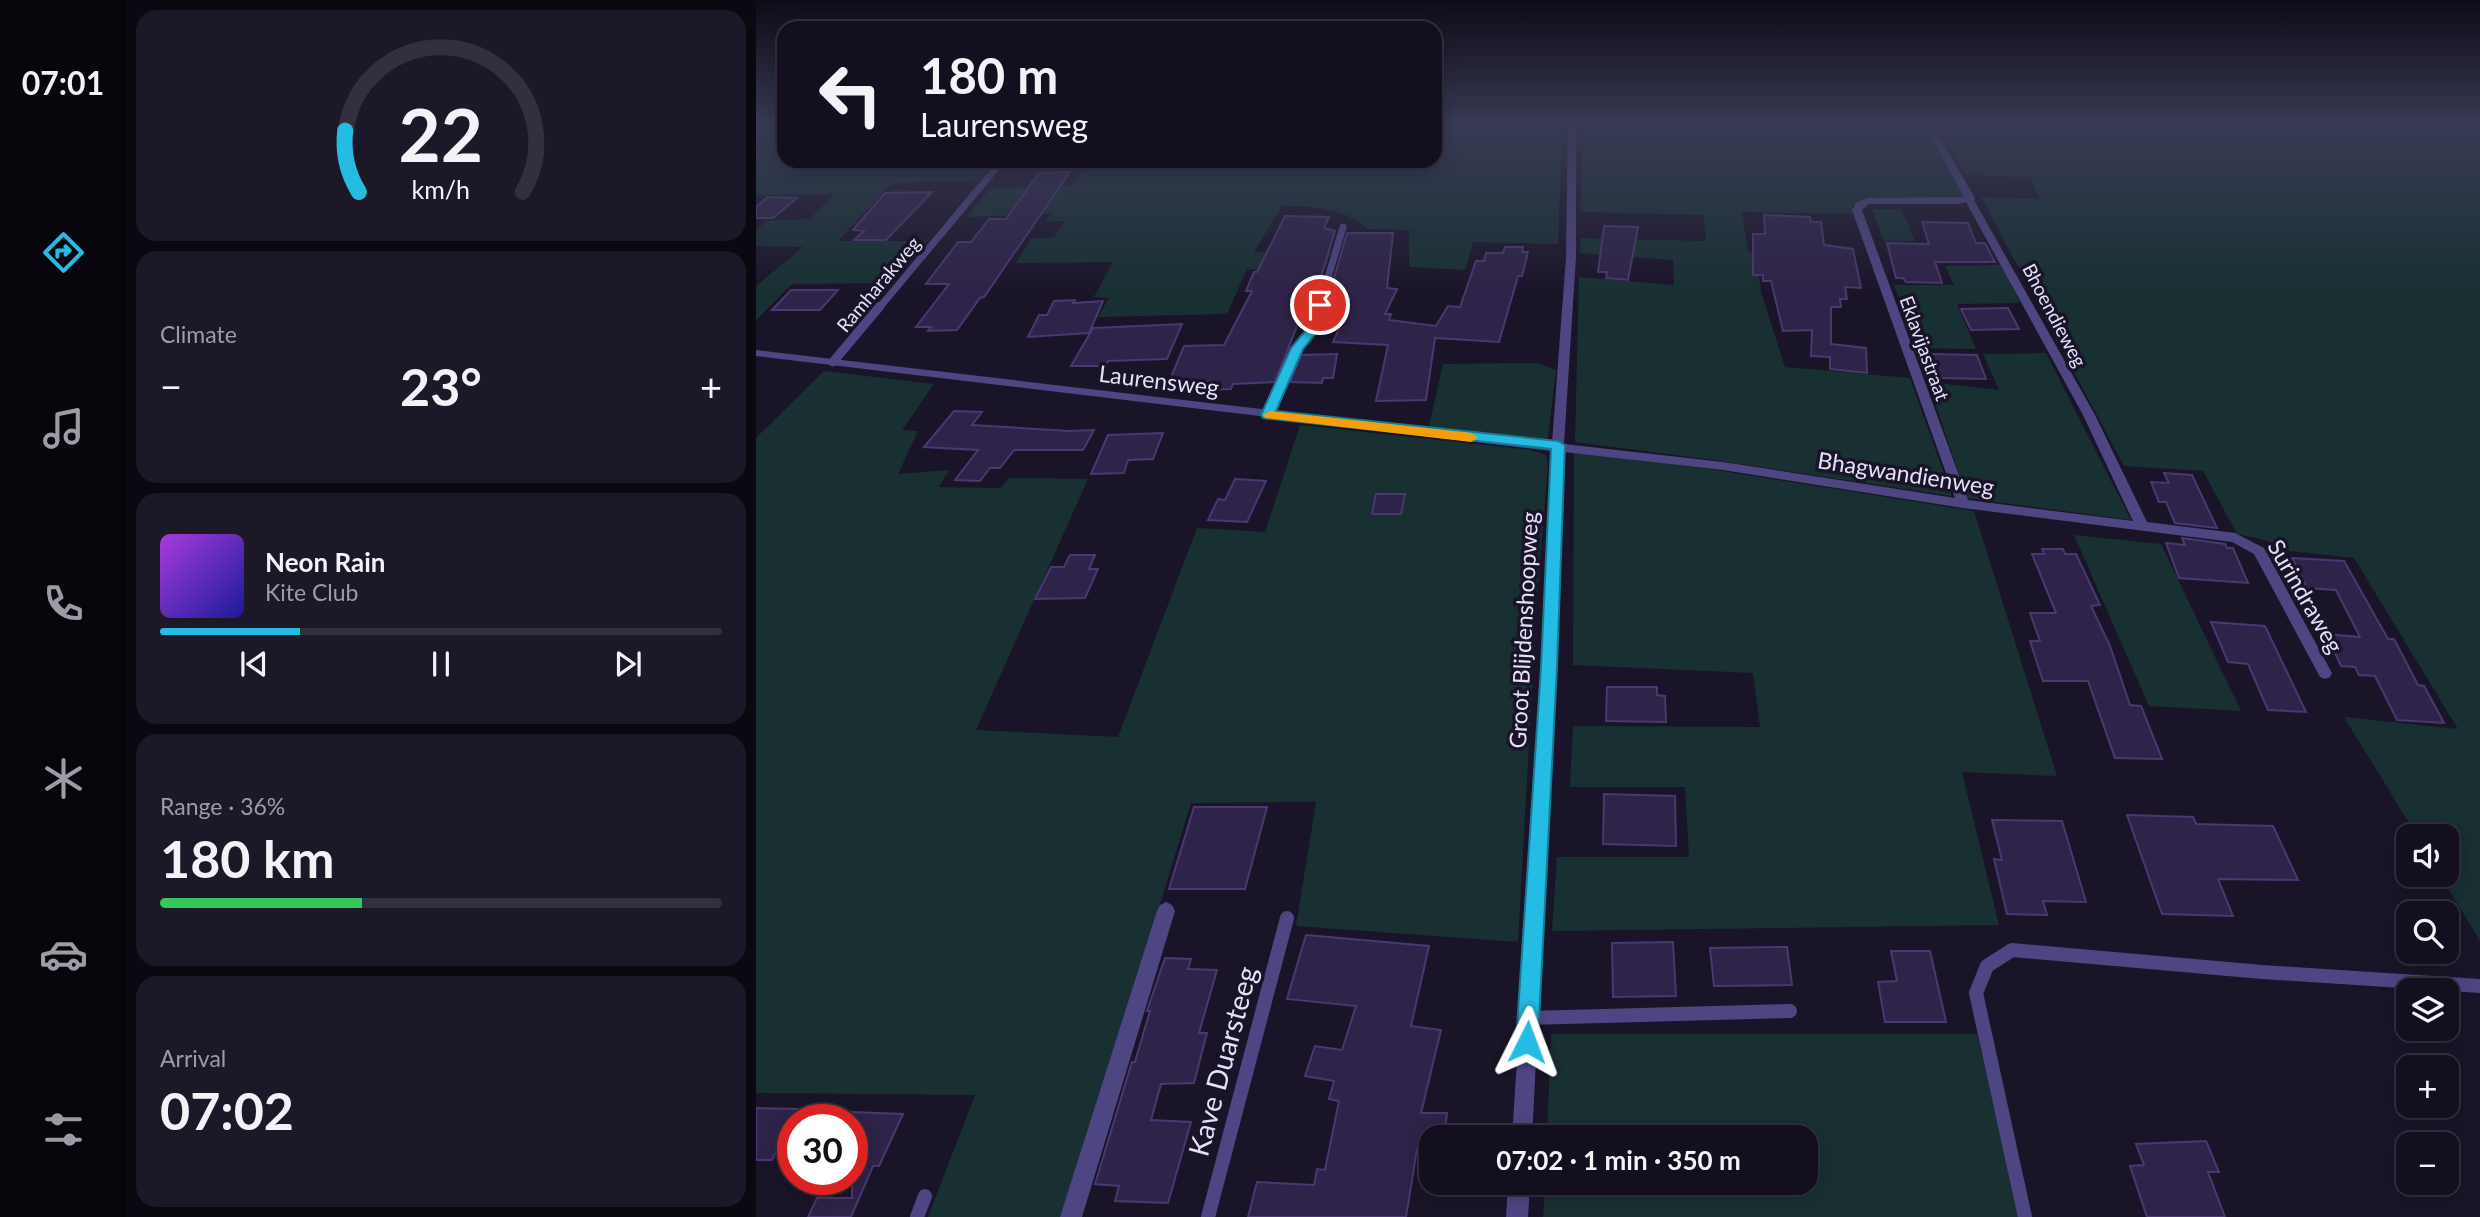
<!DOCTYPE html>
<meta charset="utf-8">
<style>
:root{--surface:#140f1f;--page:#1d1828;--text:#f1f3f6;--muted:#9d9ca4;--line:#332f3d;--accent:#25bce3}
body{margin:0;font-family:Lato,sans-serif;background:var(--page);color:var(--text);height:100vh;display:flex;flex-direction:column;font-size:26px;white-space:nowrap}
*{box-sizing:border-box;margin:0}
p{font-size:23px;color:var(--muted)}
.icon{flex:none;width:38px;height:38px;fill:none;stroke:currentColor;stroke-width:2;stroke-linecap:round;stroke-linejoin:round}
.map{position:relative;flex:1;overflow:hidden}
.panel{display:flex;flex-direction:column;gap:10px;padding:10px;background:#0b0811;width:630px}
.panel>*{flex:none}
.hud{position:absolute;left:21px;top:21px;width:665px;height:147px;border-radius:21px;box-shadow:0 4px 18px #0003,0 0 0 2px var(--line);background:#140f1f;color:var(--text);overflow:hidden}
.controls{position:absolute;left:1640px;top:824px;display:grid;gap:14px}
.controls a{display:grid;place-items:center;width:63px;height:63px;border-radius:14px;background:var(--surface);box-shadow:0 4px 18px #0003,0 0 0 2px var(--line);font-size:35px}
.speed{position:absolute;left:21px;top:1104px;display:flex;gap:14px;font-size:35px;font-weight:700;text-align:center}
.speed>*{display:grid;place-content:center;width:91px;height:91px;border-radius:50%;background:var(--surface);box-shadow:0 4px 18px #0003,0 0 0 2px var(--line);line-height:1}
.speed .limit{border:10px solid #d22;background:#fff;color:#111}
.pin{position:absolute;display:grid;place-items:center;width:60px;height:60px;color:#fff;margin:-30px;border:4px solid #fff;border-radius:50%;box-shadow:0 2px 7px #0007}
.me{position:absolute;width:77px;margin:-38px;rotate:3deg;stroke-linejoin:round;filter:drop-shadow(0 0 5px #0008)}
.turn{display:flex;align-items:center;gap:24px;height:147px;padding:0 28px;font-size:32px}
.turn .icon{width:91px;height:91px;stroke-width:2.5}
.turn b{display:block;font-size:49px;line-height:60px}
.big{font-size:52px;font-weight:700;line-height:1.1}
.panel .card{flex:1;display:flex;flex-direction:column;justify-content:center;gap:10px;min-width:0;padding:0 24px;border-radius:21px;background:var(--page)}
.panel .dial{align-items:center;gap:0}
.dial svg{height:182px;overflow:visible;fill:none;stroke:var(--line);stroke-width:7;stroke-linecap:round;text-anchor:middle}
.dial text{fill:var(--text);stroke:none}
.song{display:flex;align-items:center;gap:21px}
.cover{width:84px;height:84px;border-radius:10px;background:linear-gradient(135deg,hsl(280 70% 55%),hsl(240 70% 35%))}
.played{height:7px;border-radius:4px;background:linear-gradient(90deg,var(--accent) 25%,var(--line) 25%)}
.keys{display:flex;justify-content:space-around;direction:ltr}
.heat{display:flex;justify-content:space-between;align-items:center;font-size:38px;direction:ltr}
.charge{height:10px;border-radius:5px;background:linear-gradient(90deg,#34c759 36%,var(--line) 0)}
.trip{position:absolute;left:663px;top:1125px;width:399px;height:70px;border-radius:21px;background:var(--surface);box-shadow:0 4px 18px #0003,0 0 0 2px var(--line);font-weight:700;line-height:70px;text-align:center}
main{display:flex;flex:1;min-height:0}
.dock{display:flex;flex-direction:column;width:126px;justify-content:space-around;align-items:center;background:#08060c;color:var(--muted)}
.dock .icon{width:49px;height:49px}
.dock .active{color:var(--accent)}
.dock b{font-size:32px;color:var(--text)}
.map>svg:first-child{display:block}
</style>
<main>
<nav class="dock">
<b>07:01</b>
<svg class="icon active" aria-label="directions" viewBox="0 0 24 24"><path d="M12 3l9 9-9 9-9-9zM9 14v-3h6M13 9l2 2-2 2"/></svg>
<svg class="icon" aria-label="music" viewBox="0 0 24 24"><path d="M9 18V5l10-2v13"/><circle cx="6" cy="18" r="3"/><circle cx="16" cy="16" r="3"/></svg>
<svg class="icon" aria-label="phone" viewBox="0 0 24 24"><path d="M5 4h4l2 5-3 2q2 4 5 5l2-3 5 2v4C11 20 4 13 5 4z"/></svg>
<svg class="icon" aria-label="climate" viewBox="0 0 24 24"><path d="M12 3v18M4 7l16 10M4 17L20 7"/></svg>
<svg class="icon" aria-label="car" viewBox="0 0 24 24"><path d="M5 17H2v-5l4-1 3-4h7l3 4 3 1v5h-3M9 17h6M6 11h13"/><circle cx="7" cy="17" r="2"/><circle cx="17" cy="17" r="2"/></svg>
<svg class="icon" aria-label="filters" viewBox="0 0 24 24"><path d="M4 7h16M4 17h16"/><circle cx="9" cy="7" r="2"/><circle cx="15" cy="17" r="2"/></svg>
</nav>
<section class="panel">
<div class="card dial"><svg viewBox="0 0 100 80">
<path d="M14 69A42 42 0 1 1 86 69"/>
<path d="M14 69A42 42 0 0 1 8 42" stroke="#25bce3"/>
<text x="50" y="56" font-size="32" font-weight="700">22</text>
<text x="50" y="72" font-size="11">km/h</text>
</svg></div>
<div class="card"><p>Climate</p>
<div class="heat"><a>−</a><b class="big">23°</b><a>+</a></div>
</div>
<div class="card">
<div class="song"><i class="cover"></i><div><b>Neon Rain</b><p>Kite Club</p></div></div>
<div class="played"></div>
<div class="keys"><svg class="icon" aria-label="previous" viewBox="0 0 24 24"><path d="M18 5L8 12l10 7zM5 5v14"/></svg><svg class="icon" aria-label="pause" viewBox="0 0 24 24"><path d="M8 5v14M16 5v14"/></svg><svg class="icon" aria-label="next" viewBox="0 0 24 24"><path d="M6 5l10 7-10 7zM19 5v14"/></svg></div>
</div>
<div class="card"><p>Range · 36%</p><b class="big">180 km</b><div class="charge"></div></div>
<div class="card"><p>Arrival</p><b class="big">07:02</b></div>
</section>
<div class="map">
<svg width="1724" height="1217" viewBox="0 0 1724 1217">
<rect width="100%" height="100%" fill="#1a1429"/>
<path fill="#183032" d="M0,124H28V161H239L222,181L136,183L82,241H171L137,283L36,284L0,320V286L47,247L0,246V231L10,221L53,219L79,194L0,195V148L26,127H0Z
M679,124H806L802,244L717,242L709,270L653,267V230L611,229C588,208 557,206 526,206L498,252H575L569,269H491L471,314L342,317L353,298L338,297L357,262L260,263L275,238H298L309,221H290L295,214L210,217L235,187L315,186L333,161H679Z
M827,124H1171L1213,197L1204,202L1106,200L1096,206L1099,214L986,212L992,251L1000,252L1005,292L1029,367L1154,378L1196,496L965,461L819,442L823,277L918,285L917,260L824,253L825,238L950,241L947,215L824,212Z
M1342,124H1724V941L1684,875H1690V836H1661L1588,717L1702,729L1598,558L1522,550L1509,540L1481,534L1447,471L1368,466L1225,197L1283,199L1274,177L1210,175L1183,125L1343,127Z
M1116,209H1145L1159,241H1128Z
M1246,265L1264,303L1201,304L1220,349L1162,348L1138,285H1198L1189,266Z
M1290,353L1375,520L1211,498L1172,382L1243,390L1227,354Z
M781,363L800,370L792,437L789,440L673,426L687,364Z
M68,371L178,384L146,430L162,431L142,474L193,470L183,487L244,488L253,478L332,479L220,730L362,737L441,528L509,532L544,425L775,450L790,455L792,464L781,599L762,942L540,926L560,802L435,803L308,1217H172L219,1095L0,1093V438Z
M818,451L966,471L1218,511L1301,776L1206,772L1243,925L796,931L801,857H933L929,787H814L817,726L1004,727L997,673L817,665Z
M1318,535L1405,544L1485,711L1393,706Z
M795,1034H1221L1264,1217H787L789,1183H1050V1138L791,1137Z"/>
<path fill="#2e2348" stroke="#493871" stroke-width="2" d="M314,172L228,297L224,298L201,330L172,331L175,327H160L193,284H170L202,242H215L233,219H250L283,173Z
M176,192L130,240H98L108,231L97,230L129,193Z
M12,197L41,198L17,218H0V207Z
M1008,215L1054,217L1055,222H1065L1068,245L1097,249L1105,288L1089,287L1091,299H1084L1085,307H1075V344L1110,348L1111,373L1074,369V357L1055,356L1056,330L1027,331L1015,281H1007V275H997V234H1009Z
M529,216L573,217L568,228L579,231L553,316H545L519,382L477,384L475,389L454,390L457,381L413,382L428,346L468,345L496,291H490L498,272H501Z
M1166,222L1212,223L1220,243H1229L1239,262H1179L1186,283L1150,282L1147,278H1140L1131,243L1173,244Z
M848,226L882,227L872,280L850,278L851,272H842Z
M591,233H637L631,288L641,289L629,314H635L633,320L680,326L692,306L704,307L720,261H728L730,253H747L749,247H767L766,252H772L766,276H762L743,342L679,338L670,400L620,401L632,345L577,342L588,317L567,316Z
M35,290H82L64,310H16Z
M319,300L317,303L347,301L333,333L272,337L283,315H291L298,301Z
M1252,308L1263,329L1215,330L1205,309Z
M426,324L411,359L352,361L349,366H315L337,328Z
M581,354L577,378H567L566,383L534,382L545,355Z
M1176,354L1221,355L1230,379L1183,378Z
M198,411L226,412L216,425L313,431L338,430L327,450H258L244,468H234L224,481L199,480L222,450L168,447Z
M407,433L397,459L372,460L368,473L335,474L352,435Z
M1408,473L1436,475L1461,528L1419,523L1410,502H1403L1395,482L1413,483Z
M479,479L510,481L491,522L452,520L462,499L469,500Z
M620,494H649L645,514H616Z
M1426,538L1469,544L1471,548H1477L1492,583L1423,578L1410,543L1429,545Z
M1286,549H1307L1309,554H1320L1344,605L1335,606L1354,646L1374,705L1385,706L1406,759L1359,758L1332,681H1287L1274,641H1284L1274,613H1300L1276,554H1288Z
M314,555H339L333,569H342L329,598L279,599L295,567H308Z
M1536,558L1588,561L1632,639H1638L1662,685L1668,686L1688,723L1641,720L1619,676L1603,675L1599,667L1585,666L1570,634L1604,637L1580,590L1551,588Z
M1455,622L1509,626L1550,712L1512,710L1492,664L1472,662Z
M851,687H901V695L909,696L910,722L850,721Z
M848,794L919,796L920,846L847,844Z
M438,807H511L489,889H413Z
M1371,815L1437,817L1440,824L1517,826L1542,880L1462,879L1477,916L1406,914Z
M1236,820L1306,821L1330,902L1287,901L1291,915L1251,914L1238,859L1246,860Z
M550,935L673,946L655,1026L685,1030L665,1113H691L688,1138H676V1149H661L650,1217H492L501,1182L558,1185L561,1169L569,1170L583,1101L573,1099L578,1081L549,1076L559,1046L586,1050L600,1006L531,999Z
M917,942L920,996L857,997L856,943Z
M1031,947L1036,985L958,986L954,948Z
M1135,951H1174L1190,1022H1129L1122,982L1141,981Z
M409,958L435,959L432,969L461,970L443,1033H451L438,1083L405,1084L395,1120L435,1122L412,1203L359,1201L363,1186L339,1184L376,1062H379L394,1011H391Z
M0,1108L42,1109L16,1160H0Z
M96,1112L147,1114L123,1166H117L95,1217H52L61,1198H96Z
M1450,1141L1463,1172H1452L1469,1217H1391L1374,1166L1388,1165L1380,1144Z"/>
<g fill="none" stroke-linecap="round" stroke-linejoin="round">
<path stroke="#4e4682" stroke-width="7" d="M123,308L246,161
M563,308L587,227"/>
<path stroke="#4e4682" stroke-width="9" d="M77,362L124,306
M512,415L541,348L556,331L563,306"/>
<path stroke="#4e4682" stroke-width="14" d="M772,1018L1034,1011
M161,1217L169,1196
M452,1217L531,918
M1269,1217L1220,993L1231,966L1256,950L1506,972L1724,986"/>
<path fill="#4e4682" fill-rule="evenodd" d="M812,124H820V257L808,444L967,462L1199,498L1096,210L1100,203L1111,198L1208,197L1168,124H1176L1219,198L1218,200L1339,415L1391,522L1479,533L1508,548L1576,673L1574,677L1569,679L1564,677L1498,554L1476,542L1207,508L967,470L808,452L800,667L776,1138H756L786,667L796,451L0,356V350L796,443L810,257ZM1210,202L1327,415L1377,521L1212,500L1106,210L1113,204H1202Z
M410,902L416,905L419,911L326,1217H304L401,911L404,905Z
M752,1183H774L772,1217H750Z"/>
</g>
<linearGradient id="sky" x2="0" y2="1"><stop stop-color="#0e0b17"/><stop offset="0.42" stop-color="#383a54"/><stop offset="1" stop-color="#383a54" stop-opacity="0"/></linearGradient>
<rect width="1724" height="295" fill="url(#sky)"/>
<path fill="#25bce3" stroke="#187a94" stroke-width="2" d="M564,301L570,305L562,331L547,349L520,411L802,441L809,445L801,667L782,1042L779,1050L771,1053L763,1050L760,1042L785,667L795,449L507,418L505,415L535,348L550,330L558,305Z"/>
<path fill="#f59e0b" d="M514,411L715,433L722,438L715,442L509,418L507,415Z"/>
<g text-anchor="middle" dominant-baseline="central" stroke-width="7" stroke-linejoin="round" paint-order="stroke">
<g font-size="19" fill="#e6e0fb" stroke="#1a1429">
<text transform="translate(122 284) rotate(-50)">Ramharakweg</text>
<text transform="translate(1299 315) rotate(62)">Bhoendieweg</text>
<text transform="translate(1169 348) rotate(70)">Eklavijastraat</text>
</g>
<g font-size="23" fill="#e6e0fb" stroke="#1a1429">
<text transform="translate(403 380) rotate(7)">Laurensweg</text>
<text transform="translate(1150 473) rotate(9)">Bhagwandienweg</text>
<text transform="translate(1550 596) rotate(60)">Surindraweg</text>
<text transform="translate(767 630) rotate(-87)">Groot Blijdenshoopweg</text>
</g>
<g font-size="28" fill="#e6e0fb" stroke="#1a1429">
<text transform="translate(466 1061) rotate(-75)">Kave Duarsteeg</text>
</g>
</g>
</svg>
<div class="controls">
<a><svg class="icon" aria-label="sound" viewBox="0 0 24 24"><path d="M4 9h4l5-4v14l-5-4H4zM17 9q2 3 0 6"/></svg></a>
<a><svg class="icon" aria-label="search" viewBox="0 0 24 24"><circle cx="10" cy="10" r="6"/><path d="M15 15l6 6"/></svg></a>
<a><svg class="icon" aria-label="layers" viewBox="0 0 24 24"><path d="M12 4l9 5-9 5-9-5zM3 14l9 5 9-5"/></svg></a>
<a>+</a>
<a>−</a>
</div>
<div class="speed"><div class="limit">30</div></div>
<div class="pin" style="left:564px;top:305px;background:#d93025"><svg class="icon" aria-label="arrive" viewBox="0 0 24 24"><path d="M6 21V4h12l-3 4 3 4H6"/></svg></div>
<svg class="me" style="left:771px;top:1042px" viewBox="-20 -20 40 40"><path d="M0-17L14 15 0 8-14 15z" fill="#25bce3" stroke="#fff" stroke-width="4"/></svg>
<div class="trip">07:02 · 1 min · 350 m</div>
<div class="hud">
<div class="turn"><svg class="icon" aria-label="left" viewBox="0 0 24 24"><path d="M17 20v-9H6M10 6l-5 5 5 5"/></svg><div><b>180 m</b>Laurensweg</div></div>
</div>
</div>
</main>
